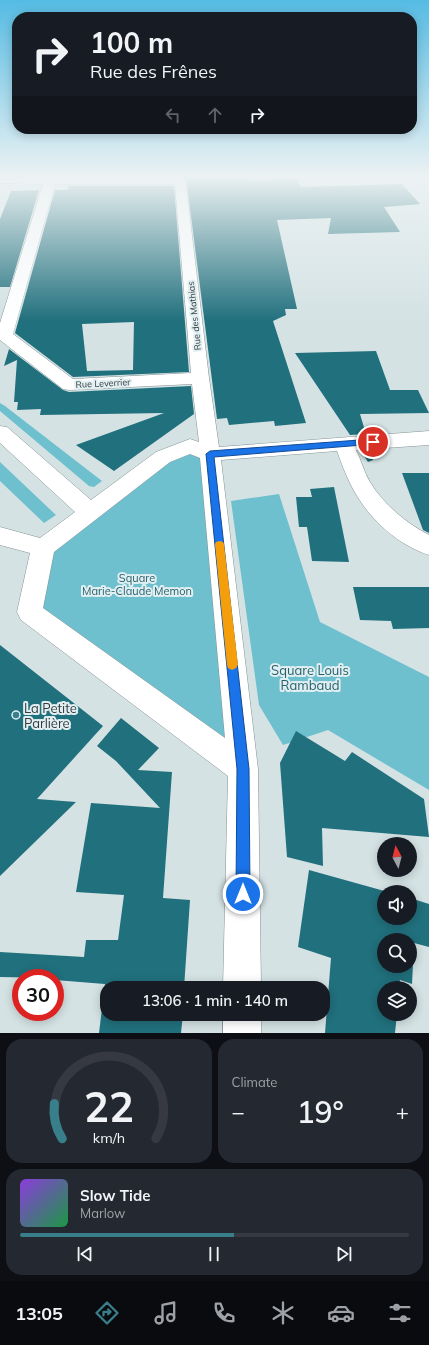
<!DOCTYPE html>
<meta charset="utf-8">
<style>
:root{--surface:#171b24;--page:#242831;--text:#f1f3f6;--muted:#9ea1a6;--line:#363941;--accent:#397f8b}
body{margin:0;font-family:Mulish,sans-serif;background:var(--page);color:var(--text);height:100vh;display:flex;flex-direction:column;font-size:15px;white-space:nowrap}
*{box-sizing:border-box;margin:0}
p{font-size:13px;color:var(--muted)}
.icon{flex:none;width:22px;height:22px;fill:none;stroke:currentColor;stroke-width:2;stroke-linecap:round;stroke-linejoin:round}
.map{position:relative;height:1033px;overflow:hidden}
.drawer{display:flex;flex-direction:column;gap:6px;padding:6px;background:#0d0f14;flex:1}
.drawer>*{flex:none}
.top-card{position:absolute;left:12px;top:12px;width:405px;height:122px;border-radius:16px;box-shadow:0 2px 10px #0003;background:#171b24;color:var(--text);overflow:hidden}
.needle{width:26px;rotate:353deg}
.fabs{position:absolute;left:377px;top:837px;display:grid;gap:8px}
.fabs a{display:grid;place-items:center;width:40px;height:40px;border-radius:50%;background:var(--surface);box-shadow:0 2px 10px #0003;font-size:20px}
.speed{position:absolute;left:12px;top:969px;display:flex;gap:8px;font-size:20px;font-weight:700;text-align:center}
.speed>*{display:grid;place-content:center;width:52px;height:52px;border-radius:50%;background:var(--surface);box-shadow:0 2px 10px #0003;line-height:1}
.speed .limit{border:6px solid #d22;background:#fff;color:#111}
.pin{position:absolute;display:grid;place-items:center;width:34px;height:34px;color:#fff;margin:-17px;border:2px solid #fff;border-radius:50%;box-shadow:0 1px 4px #0007}
.me{position:absolute;width:44px;margin:-22px;rotate:0deg;stroke-linejoin:round;filter:drop-shadow(0 0 3px #0008)}
.turn{display:flex;align-items:center;gap:14px;height:84px;padding:0 12px;font-size:18px}
.turn .icon{width:52px;height:52px;stroke-width:2.5}
.turn b{display:block;font-size:28px;line-height:34px}
.lanes{display:flex;align-items:center;height:38px;padding:0 12px;background:#0003;justify-content:center;gap:20px;direction:ltr}
.lanes .off{opacity:.35}
.big{font-size:30px;font-weight:600;line-height:1.1}
.drawer .widget{flex:1;display:flex;flex-direction:column;justify-content:center;gap:6px;min-width:0;padding:0 14px;border-radius:16px;background:var(--page)}
.drawer .dial{align-items:center;gap:0}
.dial svg{height:104px;overflow:visible;fill:none;stroke:var(--line);stroke-width:7;stroke-linecap:round;text-anchor:middle}
.dial text{fill:var(--text);stroke:none}
.song{display:flex;align-items:center;gap:12px}
.cover{width:48px;height:48px;border-radius:6px;background:linear-gradient(135deg,hsl(270 70% 55%),hsl(140 70% 35%))}
.played{height:4px;border-radius:2px;background:linear-gradient(90deg,var(--accent) 55%,var(--line) 55%)}
.keys{display:flex;justify-content:space-around;direction:ltr}
.heat{display:flex;justify-content:space-between;align-items:center;font-size:22px;direction:ltr}
.drawer .tiles{flex:1;display:grid;gap:6px;grid-template-columns:1fr 1fr}
.widget:last-child{grid-column:span 2}
.trip{position:absolute;left:100px;top:981px;width:230px;height:40px;border-radius:16px;background:var(--surface);box-shadow:0 2px 10px #0003;font-weight:600;line-height:40px;text-align:center}
.tab-bar{display:flex;height:64px;justify-content:space-around;align-items:center;background:#090b0e;color:var(--muted)}
.tab-bar .icon{width:28px;height:28px}
.tab-bar .selected{color:var(--accent)}
.tab-bar b{font-size:18px;color:var(--text)}
.map>svg:first-child{display:block}
</style>
<div class="map">
<svg width="429" height="1033" viewBox="0 0 429 1033">
<rect width="100%" height="100%" fill="#d4e2e4"/>
<path fill="#6ec0ce" d="M0,403L5,406L102,481L94,487L89,486L0,411Z
M190,446L210,454L243,769L30,612L43,548Z
M0,462L56,515L44,523L0,481Z
M279,494L320,622L429,677V790L328,730L283,745L259,705L231,501Z"/>
<path fill="#21707d" fill-rule="evenodd" d="M186,177H214V179L248,177L250,181L296,178L301,187L402,184L420,204L384,207L400,232L328,234L331,218L277,220L297,309H285L286,315L273,321L306,423L275,426L274,421L229,425L227,418L217,419Z
M69,186H174L189,372L73,377L15,333L55,190H67ZM134,322L133,370L87,371L82,324Z
M39,190L10,287H0V219L11,191Z
M9,349L63,390L69,392L191,386L194,414L114,471L76,445L164,413L40,415L41,409L17,410L18,402H14L17,360L4,366Z
M376,351L390,390H418L429,413L360,414L366,434L350,435L295,353Z
M361,451H371L373,460L368,462Z
M402,473H429V533L423,530Z
M334,487L349,562L312,561L307,527H299L296,497H312L310,489Z
M353,587H429V628L393,629L391,621L360,620Z
M0,645L103,726L37,799L76,802L0,876Z
M121,718L159,748L138,770L172,772L163,898L190,900L184,988H107V1014H183L181,1033H99L105,984L55,980V978L0,977V952L84,957L86,940H118L124,895L76,892L91,803L160,808L116,761L97,746Z
M296,731L345,761L352,752L424,799L429,837L322,828L323,866L287,857L280,763Z
M309,870L388,892H384V918H410V898L429,904V947L414,943L412,984L400,980L399,988H384V1014H397L395,1033H325L331,958L298,947ZM384,940H410V966H384Z"/>
<g fill="none" stroke-linecap="round" stroke-linejoin="round">
<g stroke="#859294" stroke-width="1">
<path id="minor" d="M0,177H185L209,378L219,447L429,431V445L356,450C361,460 364,472 370,482C383,504 406,523 429,535V555C395,544 365,515 350,483C345,473 341,462 337,451L221,460L258,769L261,988H223L228,776L21,620L17,612L30,553L0,545V527L40,538L75,512L0,443V426L7,427L91,500L156,452L190,439L199,442L192,384L69,390L63,389L0,340V323L43,184L0,183ZM55,184H175L191,373L73,379L13,334ZM190,454L200,458L225,738L43,608L54,552L170,462Z
M223,1014H261V1033H223Z"/>
</g>
<use href="#minor" fill="#fff" fill-rule="evenodd"/>
</g>
<linearGradient id="sky" x2="0" y2="1"><stop stop-color="#55bbe3"/><stop offset="0.55" stop-color="#ecf2f3"/><stop offset="1" stop-color="#ecf2f3" stop-opacity="0"/></linearGradient>
<rect width="429" height="321" fill="url(#sky)"/>
<path fill="#1a73e8" stroke="#114b97" d="M373,439L377,442L375,444L214,457L249,769L250,894L248,899L243,901L238,899L236,894L237,769L206,454L210,451Z"/>
<path fill="#f59e0b" d="M220,541L223,542L224,544L238,665L236,668L232,670L228,668L227,665L215,544L216,542Z"/>
<circle fill="#397f8b" stroke="#e1eff2" stroke-width="1.5" cx="16" cy="715" r="4"/>
<g text-anchor="middle" dominant-baseline="central" stroke-width="4" stroke-linejoin="round" paint-order="stroke">
<g font-size="9" fill="#353a3b" stroke="#e1eff2">
<text transform="translate(194 316) rotate(-96)">Rue des Mathias</text>
<text transform="translate(103 383) rotate(-3)">Rue Leverrier</text>
</g>
<g font-size="11" fill="#25616b" stroke="#e1eff2">
<text x="137" y="578">Square<tspan x="137" dy="13">Marie-Claude Memon</tspan></text>
</g>
<g font-size="13" fill="#25616b" stroke="#e1eff2">
<text x="310" y="670">Square Louis<tspan x="310" dy="15">Rambaud</tspan></text>
</g>
<g font-size="13" fill="#353a3b" stroke="#e1eff2" text-anchor="start">
<text x="24" y="708">La Petite<tspan x="24" dy="15">Parlière</tspan></text>
</g>
</g>
</svg>
<div class="fabs">
<a><svg class="needle" viewBox="-14 -14 28 28"><path d="M0-13l5 13h-10z" fill="#e53935"/><path d="M0 13l5-13h-10z" fill="#9ea1a6"/></svg></a>
<a><svg class="icon" aria-label="sound" viewBox="0 0 24 24"><path d="M4 9h4l5-4v14l-5-4H4zM17 9q2 3 0 6"/></svg></a>
<a><svg class="icon" aria-label="search" viewBox="0 0 24 24"><circle cx="10" cy="10" r="6"/><path d="M15 15l6 6"/></svg></a>
<a><svg class="icon" aria-label="layers" viewBox="0 0 24 24"><path d="M12 4l9 5-9 5-9-5zM3 14l9 5 9-5"/></svg></a>
</div>
<div class="speed"><div class="limit">30</div></div>
<div class="pin" style="left:373px;top:442px;background:#d93025"><svg class="icon" aria-label="arrive" viewBox="0 0 24 24"><path d="M6 21V4h12l-3 4 3 4H6"/></svg></div>
<svg class="me" style="left:243px;top:894px" viewBox="-20 -20 40 40"><circle r="17" fill="#1a73e8" stroke="#fff" stroke-width="3"/><path d="M0-11L8 9 0 5-8 9z" fill="#fff"/></svg>
<div class="trip">13:06 · 1 min · 140 m</div>
<div class="top-card">
<div class="turn"><svg class="icon" aria-label="right" viewBox="0 0 24 24"><path d="M7 20v-9h11M14 6l5 5-5 5"/></svg><div><b>100 m</b>Rue des Frênes</div></div>
<div class="lanes"><svg class="icon off" aria-label="left" viewBox="0 0 24 24"><path d="M17 20v-9H6M10 6l-5 5 5 5"/></svg><svg class="icon off" aria-label="ahead" viewBox="0 0 24 24"><path d="M12 20V5M6 11l6-6 6 6"/></svg><svg class="icon" aria-label="right" viewBox="0 0 24 24"><path d="M7 20v-9h11M14 6l5 5-5 5"/></svg></div>
</div>
</div>
<section class="drawer">
<div class="tiles">
<div class="widget dial"><svg viewBox="0 0 100 80">
<path d="M14 69A42 42 0 1 1 86 69"/>
<path d="M14 69A42 42 0 0 1 8 42" stroke="#397f8b"/>
<text x="50" y="56" font-size="32" font-weight="700">22</text>
<text x="50" y="72" font-size="11">km/h</text>
</svg></div>
<div class="widget"><p>Climate</p>
<div class="heat"><a>−</a><b class="big">19°</b><a>+</a></div>
</div>
<div class="widget">
<div class="song"><i class="cover"></i><div><b>Slow Tide</b><p>Marlow</p></div></div>
<div class="played"></div>
<div class="keys"><svg class="icon" aria-label="previous" viewBox="0 0 24 24"><path d="M18 5L8 12l10 7zM5 5v14"/></svg><svg class="icon" aria-label="pause" viewBox="0 0 24 24"><path d="M8 5v14M16 5v14"/></svg><svg class="icon" aria-label="next" viewBox="0 0 24 24"><path d="M6 5l10 7-10 7zM19 5v14"/></svg></div>
</div>
</div>
</section>
<nav class="tab-bar">
<b>13:05</b>
<svg class="icon selected" aria-label="directions" viewBox="0 0 24 24"><path d="M12 3l9 9-9 9-9-9zM9 14v-3h6M13 9l2 2-2 2"/></svg>
<svg class="icon" aria-label="music" viewBox="0 0 24 24"><path d="M9 18V5l10-2v13"/><circle cx="6" cy="18" r="3"/><circle cx="16" cy="16" r="3"/></svg>
<svg class="icon" aria-label="phone" viewBox="0 0 24 24"><path d="M5 4h4l2 5-3 2q2 4 5 5l2-3 5 2v4C11 20 4 13 5 4z"/></svg>
<svg class="icon" aria-label="climate" viewBox="0 0 24 24"><path d="M12 3v18M4 7l16 10M4 17L20 7"/></svg>
<svg class="icon" aria-label="car" viewBox="0 0 24 24"><path d="M5 17H2v-5l4-1 3-4h7l3 4 3 1v5h-3M9 17h6M6 11h13"/><circle cx="7" cy="17" r="2"/><circle cx="17" cy="17" r="2"/></svg>
<svg class="icon" aria-label="filters" viewBox="0 0 24 24"><path d="M4 7h16M4 17h16"/><circle cx="9" cy="7" r="2"/><circle cx="15" cy="17" r="2"/></svg>
</nav>
